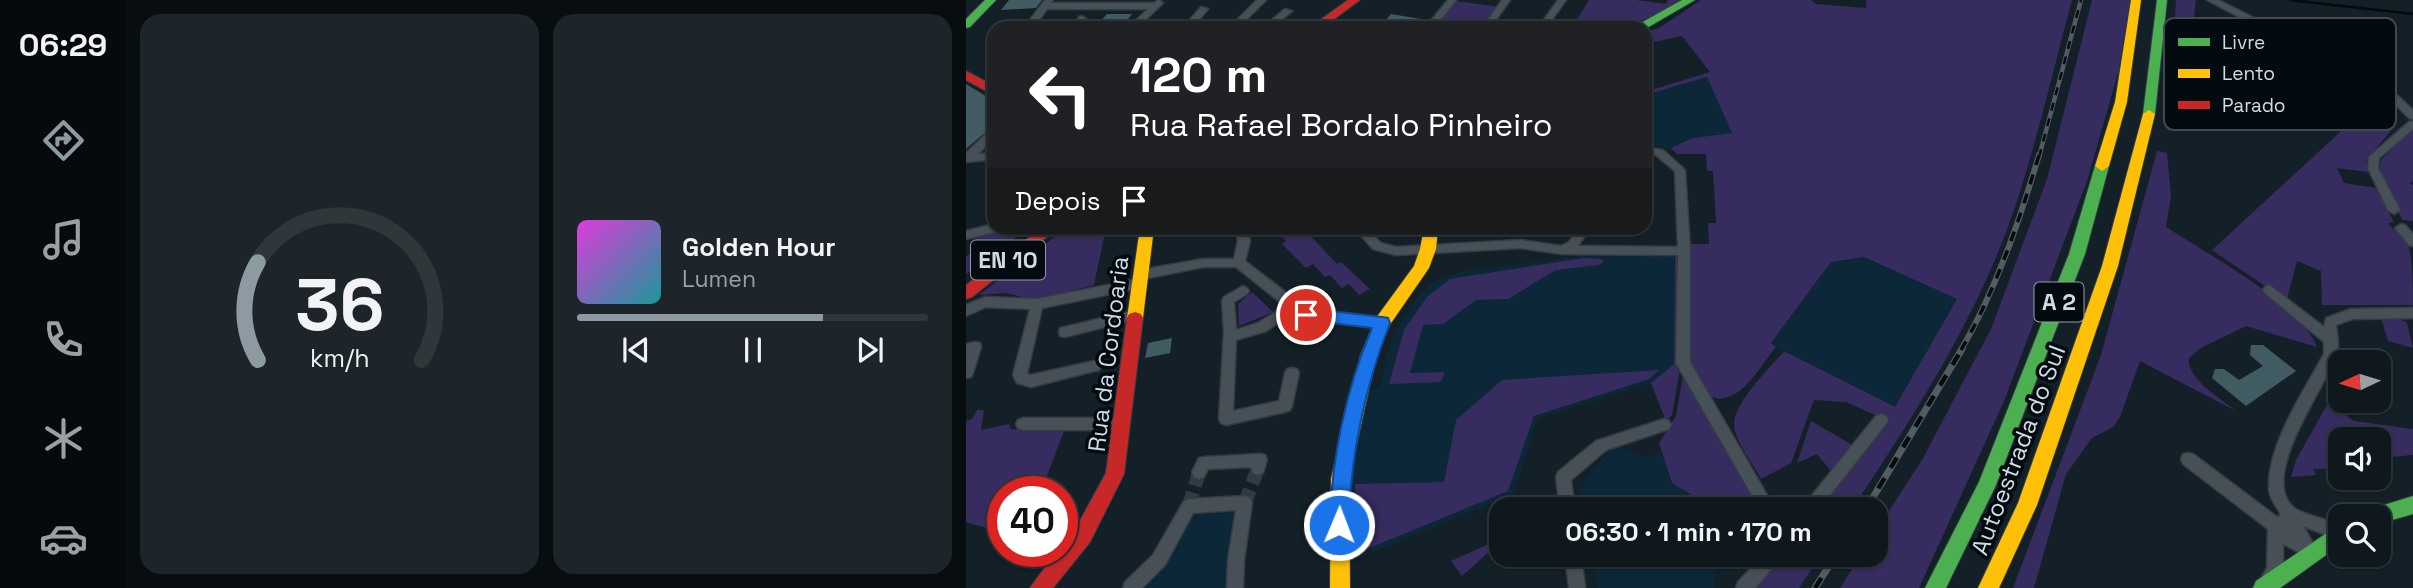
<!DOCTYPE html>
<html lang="pt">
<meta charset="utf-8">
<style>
:root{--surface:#0f181d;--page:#1d252a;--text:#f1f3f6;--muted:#9ba0a4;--line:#2f373b;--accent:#8e9aa2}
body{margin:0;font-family:"Space Grotesk",sans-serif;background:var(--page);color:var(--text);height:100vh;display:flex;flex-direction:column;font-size:26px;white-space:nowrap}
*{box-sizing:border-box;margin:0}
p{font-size:23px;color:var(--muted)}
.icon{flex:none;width:38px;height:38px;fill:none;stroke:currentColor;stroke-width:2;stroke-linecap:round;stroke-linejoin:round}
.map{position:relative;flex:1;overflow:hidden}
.panel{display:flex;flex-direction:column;gap:14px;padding:14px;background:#080d10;width:840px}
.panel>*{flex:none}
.banner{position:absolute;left:21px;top:21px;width:665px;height:214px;border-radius:21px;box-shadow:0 2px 5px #0004,0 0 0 2px var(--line);background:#202124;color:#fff;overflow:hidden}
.needle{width:46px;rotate:266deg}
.fabs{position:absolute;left:1362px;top:350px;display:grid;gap:14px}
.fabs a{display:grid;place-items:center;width:63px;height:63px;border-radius:14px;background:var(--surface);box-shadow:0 2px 5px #0004,0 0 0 2px var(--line);font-size:35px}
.speed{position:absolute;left:21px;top:476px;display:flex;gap:14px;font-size:35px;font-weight:700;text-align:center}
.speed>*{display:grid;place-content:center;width:91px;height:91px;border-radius:50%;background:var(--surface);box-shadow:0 2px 5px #0004,0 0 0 2px var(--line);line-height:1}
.speed .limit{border:10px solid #d22;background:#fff;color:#111}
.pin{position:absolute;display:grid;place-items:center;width:60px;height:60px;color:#fff;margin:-30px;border:4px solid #fff;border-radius:50%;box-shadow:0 2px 7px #0007}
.me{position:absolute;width:77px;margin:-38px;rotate:1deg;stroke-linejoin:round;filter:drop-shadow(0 0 5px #0008)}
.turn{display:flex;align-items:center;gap:24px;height:147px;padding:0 28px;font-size:32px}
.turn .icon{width:91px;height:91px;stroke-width:2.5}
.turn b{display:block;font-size:49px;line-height:60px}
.then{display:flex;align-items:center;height:66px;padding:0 28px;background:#0003;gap:14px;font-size:26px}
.panel .tile{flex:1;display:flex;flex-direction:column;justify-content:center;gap:10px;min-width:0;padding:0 24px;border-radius:21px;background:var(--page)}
.panel .dial{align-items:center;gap:0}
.dial svg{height:182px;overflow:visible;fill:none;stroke:var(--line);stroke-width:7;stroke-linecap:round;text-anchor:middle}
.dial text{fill:var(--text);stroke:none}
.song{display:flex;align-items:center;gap:21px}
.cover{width:84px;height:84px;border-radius:10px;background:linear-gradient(135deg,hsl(300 70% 55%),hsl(180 70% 35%))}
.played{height:7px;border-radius:4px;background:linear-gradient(90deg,var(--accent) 70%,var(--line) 70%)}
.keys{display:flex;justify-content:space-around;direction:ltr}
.panel .tiles{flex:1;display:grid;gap:14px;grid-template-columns:repeat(2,1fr)}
.trip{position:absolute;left:523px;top:497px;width:399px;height:70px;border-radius:21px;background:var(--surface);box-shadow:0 2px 5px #0004,0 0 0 2px var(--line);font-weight:800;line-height:70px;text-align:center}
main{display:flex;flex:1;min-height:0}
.dock{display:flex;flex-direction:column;width:126px;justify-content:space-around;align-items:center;background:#060a0c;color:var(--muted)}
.dock .icon{width:49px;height:49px}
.dock .active{color:var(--accent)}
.dock b{font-size:32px;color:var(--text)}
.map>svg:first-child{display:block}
</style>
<main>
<nav class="dock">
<b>06:29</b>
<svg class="icon active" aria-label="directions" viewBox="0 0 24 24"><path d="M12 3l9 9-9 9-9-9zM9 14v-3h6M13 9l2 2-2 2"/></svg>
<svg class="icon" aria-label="music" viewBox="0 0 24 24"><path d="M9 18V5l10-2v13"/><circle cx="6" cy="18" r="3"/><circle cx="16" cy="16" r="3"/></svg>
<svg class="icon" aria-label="phone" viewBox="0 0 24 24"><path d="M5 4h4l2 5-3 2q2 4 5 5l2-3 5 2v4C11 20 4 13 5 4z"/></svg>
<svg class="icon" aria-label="climate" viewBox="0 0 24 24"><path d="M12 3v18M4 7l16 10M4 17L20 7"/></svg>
<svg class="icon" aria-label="car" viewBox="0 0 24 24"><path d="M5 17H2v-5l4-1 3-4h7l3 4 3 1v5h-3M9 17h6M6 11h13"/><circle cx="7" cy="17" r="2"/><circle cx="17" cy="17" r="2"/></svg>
</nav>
<section class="panel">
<div class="tiles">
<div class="tile dial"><svg viewBox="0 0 100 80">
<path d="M14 69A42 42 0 1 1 86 69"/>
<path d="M14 69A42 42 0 0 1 14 26" stroke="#8e9aa2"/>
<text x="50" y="56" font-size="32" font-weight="700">36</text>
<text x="50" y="72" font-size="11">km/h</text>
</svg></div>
<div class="tile">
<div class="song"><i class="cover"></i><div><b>Golden Hour</b><p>Lumen</p></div></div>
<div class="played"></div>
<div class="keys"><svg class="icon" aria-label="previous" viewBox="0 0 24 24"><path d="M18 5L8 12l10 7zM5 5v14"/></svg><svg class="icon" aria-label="pause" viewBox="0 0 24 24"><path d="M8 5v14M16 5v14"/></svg><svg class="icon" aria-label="next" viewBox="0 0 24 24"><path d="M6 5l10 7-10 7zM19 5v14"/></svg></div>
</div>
</div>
</section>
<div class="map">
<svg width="1447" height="588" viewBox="0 0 1447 588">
<rect width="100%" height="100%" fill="#142027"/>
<path fill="#0c2737" d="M741,76L766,134L727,138L705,148L679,145V95Z
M615,256L709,257L708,364L685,383L572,418L547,494L383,562L381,507L384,472L403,392L414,386L421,354L430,330L452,297L467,282L493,272Z
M897,257L991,299L929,408L805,344L865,262Z
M654,446L677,456L696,453L706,483L749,509H614V492L620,478L643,451Z
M272,511L266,588H178L205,552L224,516Z
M627,555H752L747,588H632Z"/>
<path fill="#372c5f" d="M623,0H670L700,4L702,0H718L662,28H606Z
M735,0H845L850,4L900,8V0H1106C1087,70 1071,142 1048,210C1011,318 948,416 886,509H850L918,419L880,402L848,400L825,463L795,479C787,464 774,448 769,431C761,408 804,368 818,351L929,407L991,299L898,257L865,262L805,343L810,347C794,366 771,411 742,395L721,362L725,244H743L742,223H750L747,171H741L740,154H711L705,148L727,138L766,133L741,77L679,95V92L744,72L716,36L679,44V32L693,28Z
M1126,0H1164L1153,70L1121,181L1038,401L953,588H874L895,555H910V531L956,460L1025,329L1081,179Z
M1210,0H1230L1228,17L1219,20L1214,29H1208Z
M490,1L535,7L521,26L529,28H470Z
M1396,112L1429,126L1400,160L1402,172L1371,168L1378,183L1410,188L1428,222L1422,223C1427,231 1433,232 1439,237C1447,250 1447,287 1447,305H1356L1355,271L1331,261L1320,303L1305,290L1246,250Z
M1447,127V181L1444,184L1447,185V221L1436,220L1414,169L1415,160Z
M1191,151L1201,153L1205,196L1200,227C1241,254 1334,303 1351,347L1280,326L1235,348L1223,358C1220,379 1256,399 1270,411L1174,361L1154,417L1147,427L1126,438L1100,474L1068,588H1047L1135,355Z
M36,228H62L0,274V256L5,254L8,239L29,233Z
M100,228H140L128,285L67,300L40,293L13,295Z
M307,228H337L371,264L375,262L404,289L393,295L383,284L376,288L364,275L359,277L347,264L340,268L316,244L320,241Z
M709,257H716L715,363L706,415L700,421L685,383L708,364Z
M617,258L636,259L638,262L633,265L590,270L542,299L510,300L477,324L457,325L444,373L479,372L475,382L423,384L438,330L461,297L484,279Z
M286,292L307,312L273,326L272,304Z
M1415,318H1432L1441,323L1447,348L1422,341Z
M718,369L800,509H749L706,483L693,443L710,416Z
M693,370L683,379L568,416L542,491L389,554V484L478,482L490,420L536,380Z
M1365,398L1380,405L1382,417L1388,421L1447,429V455L1412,458V439H1374V461L1370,462L1373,468L1347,469L1350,475L1325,477L1330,460Z
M11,410H18L15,430L43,424L45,429L98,431L75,492H37V533L0,522V421L6,419Z
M845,421L890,447L869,476L851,454L831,463Z
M535,535V541L496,576L485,561L525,543L524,540Z
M814,555H855L833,588H786Z"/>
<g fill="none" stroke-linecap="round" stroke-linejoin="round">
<path stroke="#030c0c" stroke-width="2.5" d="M1324,0L1447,14"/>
</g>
<path fill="#415b62" d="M43,0H76L70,8L35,10Z
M141,14H166L155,28L129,27Z
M425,14L455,19L447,28H413Z
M0,84L28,101V125L0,149Z
M206,338L204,353L179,358L182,343Z
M1285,345H1297L1330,371L1280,406L1246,378L1249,369H1258L1273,380L1297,366L1284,355Z"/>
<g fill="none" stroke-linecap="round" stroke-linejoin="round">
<path stroke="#303c44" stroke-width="14" stroke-dasharray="14 7" stroke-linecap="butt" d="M279,503L292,468
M223,506L233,472"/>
<g stroke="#343c43" stroke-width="3">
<path id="street" d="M79,0H87L85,3H188L193,0L197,3L171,28H162L182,9H81L67,28H58Z
M291,0H300L272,28H263Z
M482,0H490L468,28H459Z
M536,0H544L526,25L533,28H516Z
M592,0H600L580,28H572Z
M1241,0H1252L1405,76L1422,87L1447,110V119L1443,118L1416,91L1399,80L1284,23L1244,56L1227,52V48L1240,50L1277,19Z
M235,7L242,9L226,28H217Z
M319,9L326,11L306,28H296Z
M116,16L120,19L114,28H106L113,17Z
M1447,121V129L1413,158L1412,168L1434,210L1428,214L1422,210L1402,168L1403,157L1443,122Z
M28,129V138L12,154L28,153V159L0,162V153L24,130Z
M679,147L697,150L719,170L724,251V362L809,509H794L710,363L712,255L596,254L555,248L430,255L407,249L388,228H400L415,243L430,247L555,240L595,246L603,242L612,228H624L612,246L712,247L709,171L690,155L679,153Z
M28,224V228H34L33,231L0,239V231Z
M1435,224L1439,225L1447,234V246L1443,245L1429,228Z
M269,228H281L284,241L279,261L343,310L416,318L420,319L422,323L420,327L416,328L340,320L328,313L300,331L270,340L267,411L313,401L319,373L321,369L326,368L331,369L333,373L326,406L324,410L319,412L260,425L255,423L253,419L258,332L256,300L258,297L277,286L281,288L283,291L281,294L268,302L270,330L292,323L319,306L270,267H237L177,279L180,283L174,288L76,308L61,374L65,375L128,361L133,362L135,366L133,370L128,371L65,387L51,383L47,375L64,309L20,307L0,316V305L19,297L71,299L172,279L169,275L175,270L237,259H268L272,241Z
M1303,285L1358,327L1360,318L1385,309L1447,308V318L1386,319L1370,325C1371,335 1374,348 1370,357C1358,388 1293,477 1327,507C1335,514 1364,521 1374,523V537L1360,535L1337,526L1351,550C1348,557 1345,561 1338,564L1332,561L1330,556L1332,552L1317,544C1317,560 1320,580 1302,588L1296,586L1294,580L1301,568L1302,529L1217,464L1215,459L1217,454L1222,453L1227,454L1311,517L1314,516V513C1310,506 1303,497 1303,489C1301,445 1338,391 1358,354V342L1299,293L1297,290L1299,287Z
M170,310L174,312L176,315L174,318L99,337L94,336L93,332L94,328L99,327Z
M9,342L14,343L15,347L7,373L5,377L0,378V344Z
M915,414L920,416L922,420L920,424L853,509H837L839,504L910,416Z
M57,418H155L160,420L162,424L160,428L155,430H57L52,428L50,424L52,420Z
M698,419L703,421L705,425L703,429L640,450L605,480L609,509H594L590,477L592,472L630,441Z
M294,454L299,455L301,460L297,473L292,475L287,473L285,467L242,469L238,477L233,479L228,477L226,472L233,458L238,457Z
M279,496L284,498L286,503L278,560L277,588H261L262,560L270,510L227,513L199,565L176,588H157L159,582L187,555L218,501L223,499Z
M599,555H615L619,588H603Z
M797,555H815L813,560L789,588H770L772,582Z"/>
</g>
<g stroke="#343c43" stroke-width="2">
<path id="fast" d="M19,0H30L4,27L0,28V19Z
M716,0H729L679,29L666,28Z
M1191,0H1201L1189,114L1183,118L1177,114Z
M1136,161L1143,166L1119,254L1030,485L980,588H959L1013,482L1103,254L1129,166Z
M1447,496V514L1412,524V516H1399L1402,510Z
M1374,524V545L1314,588H1287L1290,581Z"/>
</g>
<g stroke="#343c43" stroke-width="2">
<path id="slow" d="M1165,0H1175L1161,102L1143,166L1136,171L1129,166L1149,102Z
M1183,110L1189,114L1152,266L1071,505L1033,588H1012L1052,503L1136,266L1177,114Z
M174,228H188L177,318L175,322H163L161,318Z
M458,228H472L470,249L463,268L423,326L410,357L383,479L384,588H364L365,479L394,357L410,318L448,266L454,249Z"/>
</g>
<g stroke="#343c43" stroke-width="2">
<path id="jam" d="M382,0H394L356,28H343Z
M0,71L28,86V95L0,80Z
M76,228H92L6,297L0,299V285Z
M169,312L175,314L177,318L158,474L124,542L87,588H64L91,551H96V545L110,528L140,473L161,318L163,314Z"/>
</g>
<use href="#street" fill="#475056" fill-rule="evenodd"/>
<use href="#fast" fill="#4caf50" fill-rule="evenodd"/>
<use href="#slow" fill="#ffc107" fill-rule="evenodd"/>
<use href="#jam" fill="#c62828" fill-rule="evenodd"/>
<g stroke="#545c61" stroke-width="4.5">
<path id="rail-far2" d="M1073,157L1115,0"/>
</g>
<g stroke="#545c61" stroke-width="6">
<path id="rail-far1" d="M995,350C1030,290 1053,222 1073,155"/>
</g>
<g stroke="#545c61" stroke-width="7">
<path id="rail" d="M900,509L996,349
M849,588L870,555"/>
</g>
<use href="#rail-far2" stroke="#030a10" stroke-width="2.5" stroke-dasharray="8" stroke-linecap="butt"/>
<use href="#rail-far1" stroke="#030a10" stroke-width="3.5" stroke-dasharray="10" stroke-linecap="butt"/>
<use href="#rail" stroke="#030a10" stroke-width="4.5" stroke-dasharray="12" stroke-linecap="butt"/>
</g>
<path fill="#1a73e8" stroke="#114b97" stroke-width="2" d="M340,308L416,317L422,318L424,323C399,386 384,457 383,525L380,532L373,535L366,532L364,525C365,460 380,389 406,328L334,319L332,315L334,310Z"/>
<g text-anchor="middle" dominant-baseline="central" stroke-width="7" stroke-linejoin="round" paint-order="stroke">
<g fill="#030a10" stroke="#929ca5" stroke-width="2">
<rect x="5" y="240.5" width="74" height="39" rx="5"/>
<rect x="1068.5" y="282.5" width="49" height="39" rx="5"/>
</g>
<g font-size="23" font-weight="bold" fill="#cfdbe5">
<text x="42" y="260">EN 10</text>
<text x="1093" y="302">A 2</text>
</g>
<g font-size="24" fill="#cfdbe5" stroke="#030a10">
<text transform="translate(142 354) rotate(-83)">Rua da Cordoaria</text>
<text transform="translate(1052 450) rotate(-69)">Autoestrada do Sul</text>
</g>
</g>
<rect x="1198" y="18" width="232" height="112" rx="10" fill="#030a10" stroke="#404950" stroke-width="2"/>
<rect x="1212" y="38" width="32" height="8" fill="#4caf50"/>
<rect x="1212" y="69" width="32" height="9" fill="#ffc107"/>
<rect x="1212" y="101" width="32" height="8" fill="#c62828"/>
<g font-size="19" fill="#cfdbe5">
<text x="1256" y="49">Livre</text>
<text x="1256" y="80">Lento</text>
<text x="1256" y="112">Parado</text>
</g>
</svg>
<div class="fabs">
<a><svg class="needle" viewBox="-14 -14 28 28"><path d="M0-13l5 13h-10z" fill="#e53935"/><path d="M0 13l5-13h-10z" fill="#9ba0a4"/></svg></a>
<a><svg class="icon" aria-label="sound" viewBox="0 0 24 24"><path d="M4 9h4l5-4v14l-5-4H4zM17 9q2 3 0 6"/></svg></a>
<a><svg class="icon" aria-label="search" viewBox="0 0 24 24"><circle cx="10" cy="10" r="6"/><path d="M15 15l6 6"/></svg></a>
</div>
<div class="speed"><div class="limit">40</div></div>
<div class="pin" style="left:340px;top:315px;background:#d93025"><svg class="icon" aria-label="arrive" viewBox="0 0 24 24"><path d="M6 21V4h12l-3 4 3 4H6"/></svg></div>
<svg class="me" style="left:373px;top:525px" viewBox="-20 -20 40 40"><circle r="17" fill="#1a73e8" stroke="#fff" stroke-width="3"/><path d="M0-11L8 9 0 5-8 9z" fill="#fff"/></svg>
<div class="trip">06:30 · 1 min · 170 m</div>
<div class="banner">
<div class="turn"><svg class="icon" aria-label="left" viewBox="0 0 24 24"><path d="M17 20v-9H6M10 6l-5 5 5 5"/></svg><div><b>120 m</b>Rua Rafael Bordalo Pinheiro</div></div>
<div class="then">Depois<svg class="icon" aria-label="arrive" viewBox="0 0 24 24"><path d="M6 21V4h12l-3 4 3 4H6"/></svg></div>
</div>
</div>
</main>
